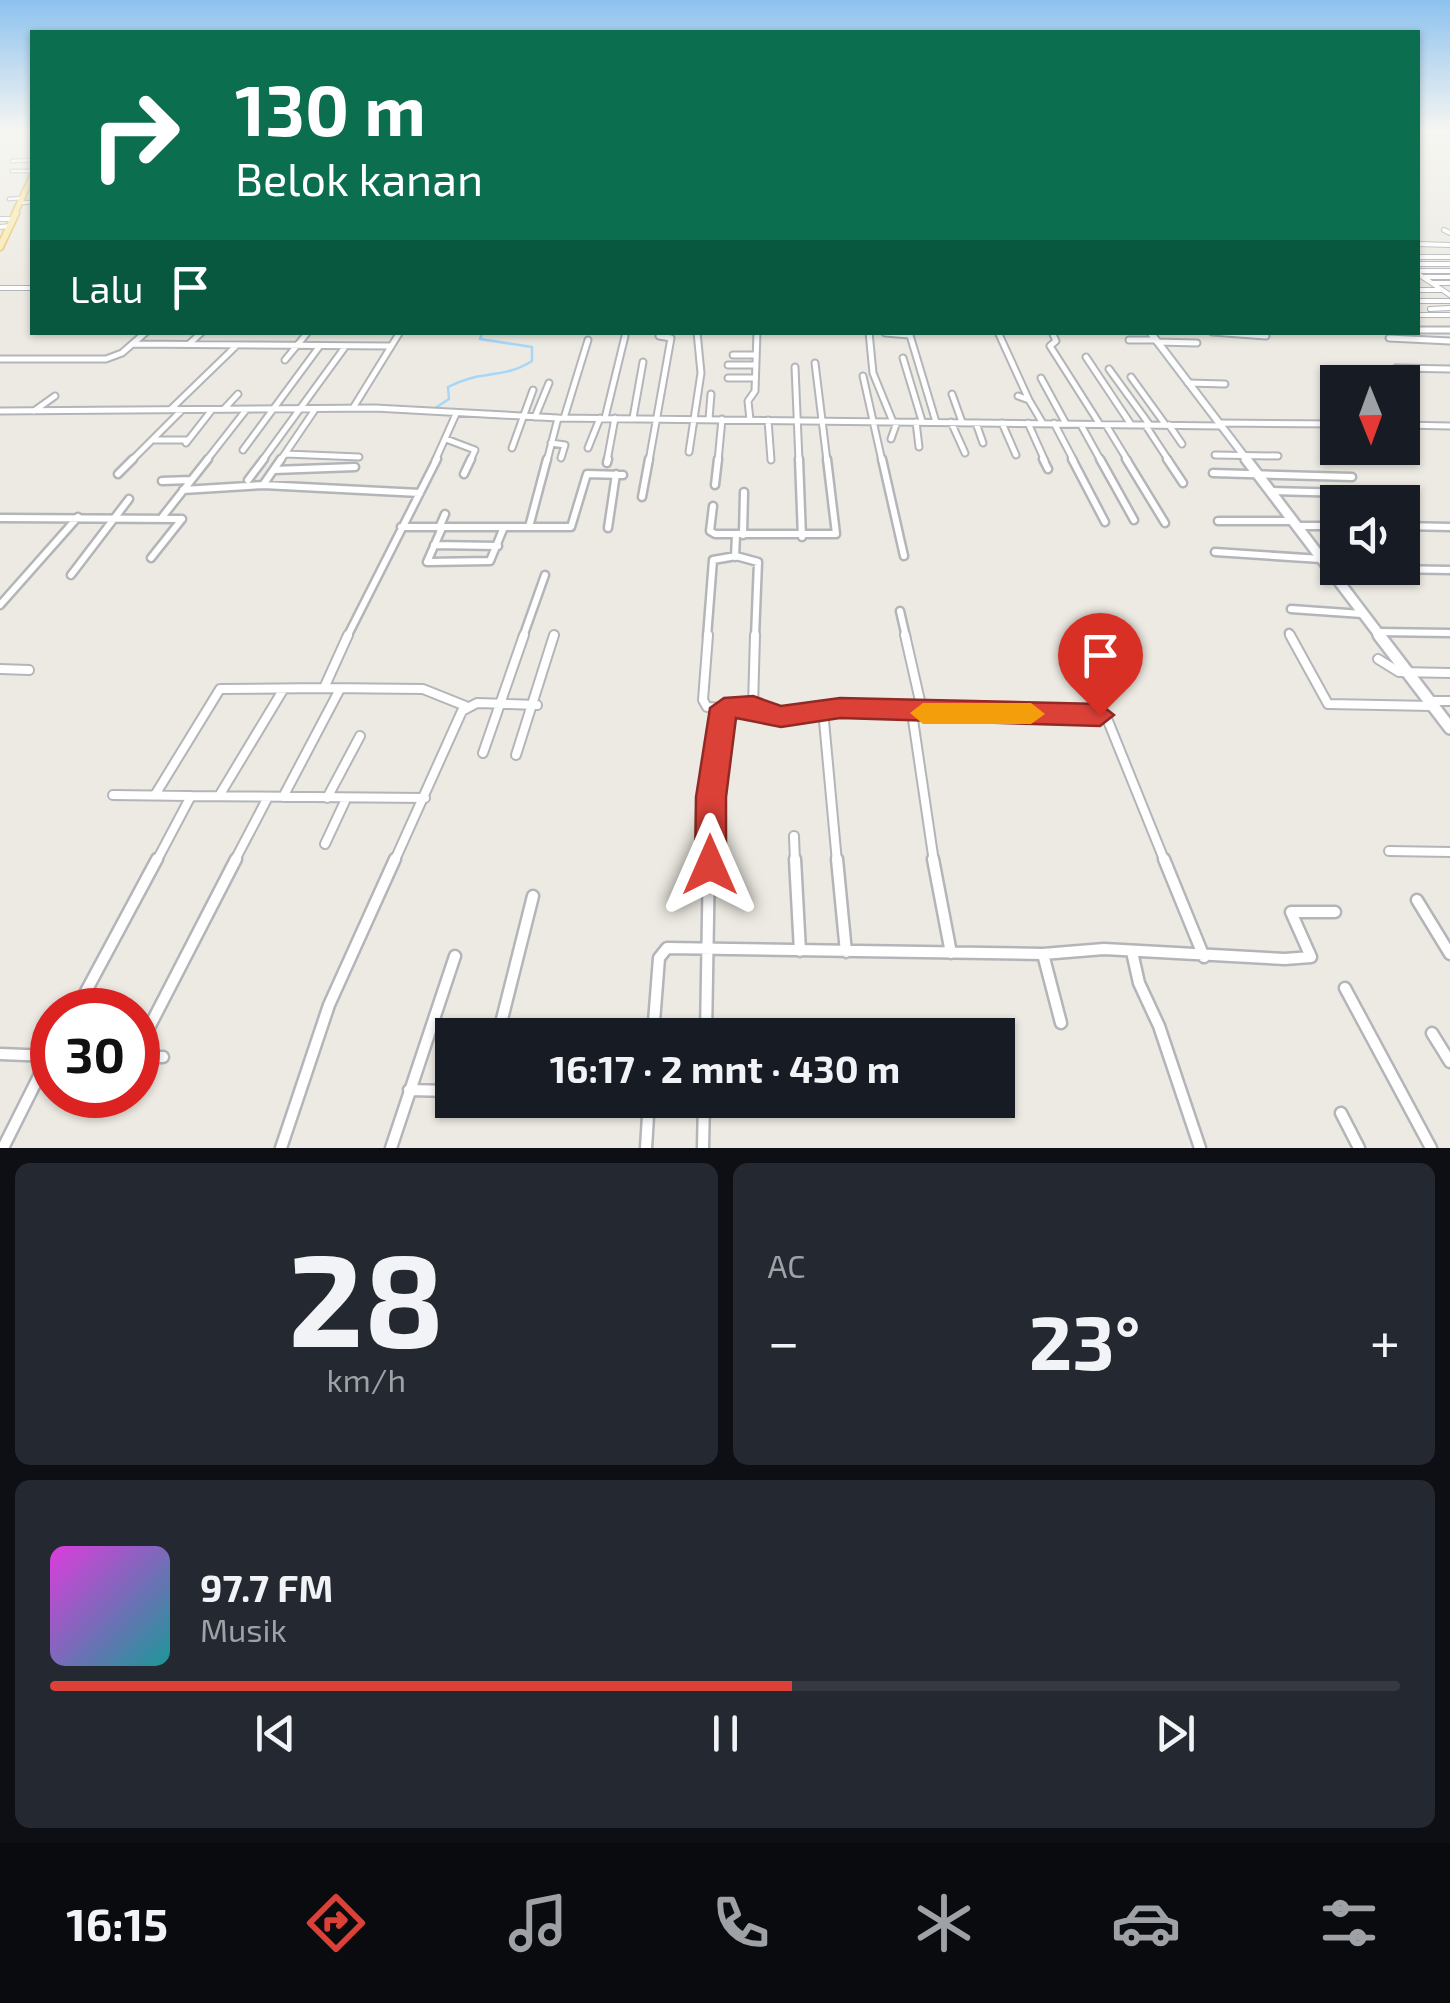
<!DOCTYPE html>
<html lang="id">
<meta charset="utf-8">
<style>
:root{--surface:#171b24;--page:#242831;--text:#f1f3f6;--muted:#9ea1a6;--line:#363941;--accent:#dc4138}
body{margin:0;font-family:"Exo 2",sans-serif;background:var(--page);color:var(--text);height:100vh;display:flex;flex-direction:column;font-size:38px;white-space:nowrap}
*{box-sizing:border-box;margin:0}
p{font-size:32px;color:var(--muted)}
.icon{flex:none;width:55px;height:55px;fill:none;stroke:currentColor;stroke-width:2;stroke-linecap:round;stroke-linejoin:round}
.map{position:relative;height:1148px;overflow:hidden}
.panel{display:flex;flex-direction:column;gap:15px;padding:15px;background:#0d0f14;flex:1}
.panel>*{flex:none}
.hud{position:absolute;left:30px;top:30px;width:1390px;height:305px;border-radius:0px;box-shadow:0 2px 8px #0004;background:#0b6e4f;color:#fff;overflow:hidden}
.needle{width:65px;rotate:179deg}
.controls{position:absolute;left:1320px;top:365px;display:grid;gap:20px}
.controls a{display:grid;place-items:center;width:100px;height:100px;border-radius:0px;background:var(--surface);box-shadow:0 2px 8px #0004;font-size:50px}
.speed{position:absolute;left:30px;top:988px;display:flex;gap:20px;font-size:50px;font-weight:700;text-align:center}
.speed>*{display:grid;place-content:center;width:130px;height:130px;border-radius:50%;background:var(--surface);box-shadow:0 2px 8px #0004;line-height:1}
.speed .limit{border:15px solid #d22;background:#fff;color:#111}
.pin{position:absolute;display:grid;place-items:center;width:85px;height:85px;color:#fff;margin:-102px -42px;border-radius:50% 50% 50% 0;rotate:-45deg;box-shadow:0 0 10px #0007}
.pin .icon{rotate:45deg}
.me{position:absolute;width:110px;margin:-55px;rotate:0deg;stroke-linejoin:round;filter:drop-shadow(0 0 8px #0008)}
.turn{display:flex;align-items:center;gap:35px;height:210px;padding:0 40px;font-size:45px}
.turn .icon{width:130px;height:130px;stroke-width:2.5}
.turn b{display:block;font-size:70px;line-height:85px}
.then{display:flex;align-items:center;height:95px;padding:0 40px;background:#0003;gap:20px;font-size:38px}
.big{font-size:75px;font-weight:700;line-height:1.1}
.panel .card{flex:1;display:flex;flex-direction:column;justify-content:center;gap:15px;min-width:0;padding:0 35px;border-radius:15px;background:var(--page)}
.panel .dial{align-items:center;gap:0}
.dial b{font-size:130px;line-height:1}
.song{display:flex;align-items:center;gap:30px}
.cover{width:120px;height:120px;border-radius:15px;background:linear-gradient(135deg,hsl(300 70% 55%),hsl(180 70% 35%))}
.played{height:10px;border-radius:5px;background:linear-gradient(90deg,var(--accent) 55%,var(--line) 55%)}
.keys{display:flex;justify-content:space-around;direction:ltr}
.heat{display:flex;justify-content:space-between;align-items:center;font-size:55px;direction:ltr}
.panel .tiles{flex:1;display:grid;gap:15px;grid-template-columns:1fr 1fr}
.card:last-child{grid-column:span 2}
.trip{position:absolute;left:435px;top:1018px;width:580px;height:100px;border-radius:0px;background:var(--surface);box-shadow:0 2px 8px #0004;font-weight:700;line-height:100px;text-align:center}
.menu{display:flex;height:160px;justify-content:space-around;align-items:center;background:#090b0e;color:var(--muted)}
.menu .icon{width:70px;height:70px}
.menu .on{color:var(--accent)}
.menu b{font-size:45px;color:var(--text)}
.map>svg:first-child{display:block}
</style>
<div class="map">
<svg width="1450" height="1148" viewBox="0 0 1450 1148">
<rect width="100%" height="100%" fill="#eceae2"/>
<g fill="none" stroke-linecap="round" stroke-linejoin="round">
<path stroke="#a6d7f9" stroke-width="2.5" d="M432,410L449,399L448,387C482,369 502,380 532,361V347L480,339L483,332"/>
<g stroke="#b3b5b9" stroke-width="5">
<path id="street-far5" d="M0,131H32
M12,161L32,160
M12,171H32
M9,199L22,198
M20,203L32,202"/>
</g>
<g stroke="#b3b5b9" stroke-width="6">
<path id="street-far4" d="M0,219H13
M0,227L10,226
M1444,230L1450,233
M1418,244L1450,245
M1418,257H1450
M1418,264H1450
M1418,271H1450
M1418,274L1450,295
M1424,277H1450
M1432,283H1450
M0,288H32
M1418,290H1442
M1418,301H1450
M1430,309L1450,308
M1418,315H1450"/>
</g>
<g stroke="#b3b5b9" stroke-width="9">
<path id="street-far3" d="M1418,330H1450
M869,332L873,373L893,422
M909,332L936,422
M998,332L1029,400
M1052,332L1056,341L1050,346L1099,423
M1212,332L1266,336
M885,333L909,335
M1389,338L1450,341
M1129,340H1156
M1157,342L1197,343
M133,344L391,346
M189,344L202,332
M733,355H754
M1086,357L1130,423
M903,358L922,421
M0,359H106L122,353L146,332
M285,360L308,332
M815,363L827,461
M728,365H754
M795,367L799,461
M1396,368L1450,369
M1109,369L1149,424
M863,376L882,461
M1131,377L1165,424
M728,378H755
M1041,378L1065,422
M1188,383L1225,384
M952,394L962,422
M1018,396L1029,400L1042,422
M353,408L400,332
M171,409L236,346
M224,409L238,394
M0,411L375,408L558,418L1221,426
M34,411L55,396
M535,417L549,383
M564,418L588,340
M605,418L625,336
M633,418L643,362
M709,419L711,394
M750,420L748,401L755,391L757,332
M768,420L771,460
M916,422L919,447
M951,422L965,453
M976,423L983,443
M1002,423L1016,455
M1028,423L1045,461
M1054,423L1074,461
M1219,423L1338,424
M1081,425L1101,461
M1106,425L1128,461
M1169,425L1182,444
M1402,425L1450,426
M1146,426L1169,461
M446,439L475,450L470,461
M891,439L897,422
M154,440H187
M186,443L211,411
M551,443L565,445L561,458
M512,448L533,390
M588,448L600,418
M243,450L319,347
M689,452L701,373L697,332
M286,454L359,457
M1215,455L1278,456
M131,461L181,411
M206,461L246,410
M262,461L345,347
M280,461L314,411
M435,461L456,414
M547,461L558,418
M607,461L615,418
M649,461L671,338L659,336L660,332
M718,461L722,419"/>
</g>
<g stroke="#b3b5b9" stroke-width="11">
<path id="street-far2" d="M799,459L802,537
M882,459L904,556
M1043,459L1048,469
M1072,459L1105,522
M1100,459L1134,520
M1126,459L1165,523
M1167,459L1183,483
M607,463L608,459
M274,470L355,467
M1213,473L1352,477
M118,474L133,459
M464,474L471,459
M248,480L264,459
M162,481L191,480
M263,485L281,459
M715,485L718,459
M183,490L263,485L420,493
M1270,491L1391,494
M642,497L649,459
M713,506L710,531L715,534H836L827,459
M163,516L208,459
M0,518L182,519
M1218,521H1292
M1296,526H1338
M1402,526L1450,527
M401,527H571L587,474L623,475
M529,527L547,459
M439,528L445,514
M442,528L427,562L490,561L504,527
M608,528L616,474
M743,535L744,492
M434,545L498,546
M1215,552L1321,559
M735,557L736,535
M151,558L182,519
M1328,568L1450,570
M71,575L129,499
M0,605L78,517
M1291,609L1362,614
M900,611L906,637
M1377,632L1450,633
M1289,633L1291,637
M347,637L437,459
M523,637L545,575
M707,637L713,560L736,556L758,562L755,637"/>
</g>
<g stroke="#b3b5b9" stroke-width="12">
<path id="street-far1" d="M708,635L703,700L707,707L724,708
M905,635L923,714
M1290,635L1328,704L1432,706
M1378,659L1399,672L1450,673
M0,669L29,670
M324,688L423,689L468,707
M1431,701H1450
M753,706L758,714L789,717L840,708L1106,716L1165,862
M724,708L753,706L755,635
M823,710L837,862
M912,713L934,862
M483,753L524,635
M516,755L554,635
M113,795L191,796L156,862
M155,795L220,689L324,688L348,635
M191,796L425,798
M219,796L283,690
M283,797L340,689
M327,798L360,736
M794,836L795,862
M325,844L346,799
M1389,851L1450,852
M234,862L268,797
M394,862L462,711L477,703L537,705
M709,862L724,708"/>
</g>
<g stroke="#b3b5b9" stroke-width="15">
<path id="street" d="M795,859L800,951
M837,859L846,952
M933,859L951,953
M1164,859L1204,957
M1417,900L1450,954
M1132,952L1139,983L1159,1026L1200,1148
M1043,954L1061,1023
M1345,988L1431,1148
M76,1010L157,859
M1432,1033L1450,1062
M498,1035L533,896
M653,1035L659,958L667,948L1043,954L1104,949L1285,959L1311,957L1291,912H1335
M706,1035L709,859
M138,1049L236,859
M0,1054L51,1056
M138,1057H163
M409,1090L452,1091
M1341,1113L1359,1148
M3,1148L52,1050
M281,1148L329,1005L395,859
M391,1148L455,956
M646,1148L649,1100
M703,1148L704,1100"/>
</g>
<g stroke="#b4b7bc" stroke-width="10">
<path id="secondary-far2" d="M1150,332L1248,461"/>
</g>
<g stroke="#b4b7bc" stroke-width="14">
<path id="secondary-far1" d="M1246,459L1381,637"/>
</g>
<g stroke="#b4b7bc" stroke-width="16">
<path id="secondary" d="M1379,635L1450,728"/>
</g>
<g stroke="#e7be61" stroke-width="8">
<path id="primary-far1" d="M14,215L32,177"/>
</g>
<g stroke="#e7be61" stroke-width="9">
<path id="primary" d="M0,247L16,213"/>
</g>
<use href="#street-far5" stroke="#fff" stroke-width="2.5"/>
<use href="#street-far4" stroke="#fff" stroke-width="4"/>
<use href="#street-far3" stroke="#fff" stroke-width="5"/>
<use href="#street-far2" stroke="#fff" stroke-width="6"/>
<use href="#street-far1" stroke="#fff" stroke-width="8"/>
<use href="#street" stroke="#fff" stroke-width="10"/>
<use href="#secondary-far2" stroke="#fff" stroke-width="6"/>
<use href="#secondary-far1" stroke="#fff" stroke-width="9"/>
<use href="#secondary" stroke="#fff" stroke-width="11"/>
<use href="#primary-far1" stroke="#f9eaab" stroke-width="5"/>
<use href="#primary" stroke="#f9eaab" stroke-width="6"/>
</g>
<linearGradient id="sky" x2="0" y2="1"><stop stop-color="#8dc2ef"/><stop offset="0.45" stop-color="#f6f6f2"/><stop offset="1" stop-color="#f6f6f2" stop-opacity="0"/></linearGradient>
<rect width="1450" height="290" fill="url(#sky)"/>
<path fill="#dc4138" stroke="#8f2a24" stroke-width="2.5" d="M753,696L781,706L840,698L1100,704L1114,715L1100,726L840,718L781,727L736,718L726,797V865L722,875L710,879L699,875L695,865L696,797L710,708L724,698Z"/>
<path fill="#f59e0b" d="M923,703H1031L1045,714L1031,724H923L910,713Z"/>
</svg>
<div class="controls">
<a><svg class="needle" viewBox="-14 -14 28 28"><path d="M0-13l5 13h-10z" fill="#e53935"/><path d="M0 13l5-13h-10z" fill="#9ea1a6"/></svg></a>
<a><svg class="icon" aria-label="sound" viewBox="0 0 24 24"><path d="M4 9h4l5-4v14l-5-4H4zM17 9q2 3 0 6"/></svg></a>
</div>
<div class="speed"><div class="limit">30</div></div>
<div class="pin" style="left:1100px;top:715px;background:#d93025"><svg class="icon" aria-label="arrive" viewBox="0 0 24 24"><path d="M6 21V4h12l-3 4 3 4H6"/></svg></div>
<svg class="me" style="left:710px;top:865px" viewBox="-20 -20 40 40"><path d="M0-17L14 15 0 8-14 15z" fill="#dc4138" stroke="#fff" stroke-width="4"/></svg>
<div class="trip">16:17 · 2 mnt · 430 m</div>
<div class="hud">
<div class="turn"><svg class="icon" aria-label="right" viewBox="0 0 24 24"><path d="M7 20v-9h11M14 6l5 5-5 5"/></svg><div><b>130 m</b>Belok kanan</div></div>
<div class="then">Lalu<svg class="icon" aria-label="arrive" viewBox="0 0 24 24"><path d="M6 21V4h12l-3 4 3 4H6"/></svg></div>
</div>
</div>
<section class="panel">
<div class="tiles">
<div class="card dial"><b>28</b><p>km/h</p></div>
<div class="card"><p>AC</p>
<div class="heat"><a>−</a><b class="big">23°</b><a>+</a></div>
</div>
<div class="card">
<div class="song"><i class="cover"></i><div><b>97.7 FM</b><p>Musik</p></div></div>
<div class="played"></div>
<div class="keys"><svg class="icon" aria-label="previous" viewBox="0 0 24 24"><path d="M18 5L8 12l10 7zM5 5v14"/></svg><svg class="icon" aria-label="pause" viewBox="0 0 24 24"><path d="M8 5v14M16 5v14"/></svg><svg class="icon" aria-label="next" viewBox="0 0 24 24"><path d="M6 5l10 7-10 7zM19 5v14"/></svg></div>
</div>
</div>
</section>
<nav class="menu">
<b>16:15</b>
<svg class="icon on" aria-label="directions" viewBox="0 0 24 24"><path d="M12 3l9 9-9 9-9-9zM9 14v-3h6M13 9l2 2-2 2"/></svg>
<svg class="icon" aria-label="music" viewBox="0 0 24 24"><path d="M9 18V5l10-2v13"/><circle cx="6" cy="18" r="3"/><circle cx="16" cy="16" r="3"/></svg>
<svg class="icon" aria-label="phone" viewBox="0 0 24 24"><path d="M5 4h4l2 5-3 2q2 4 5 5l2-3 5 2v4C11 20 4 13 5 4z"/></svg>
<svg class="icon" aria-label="climate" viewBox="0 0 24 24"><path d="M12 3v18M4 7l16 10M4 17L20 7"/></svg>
<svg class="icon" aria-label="car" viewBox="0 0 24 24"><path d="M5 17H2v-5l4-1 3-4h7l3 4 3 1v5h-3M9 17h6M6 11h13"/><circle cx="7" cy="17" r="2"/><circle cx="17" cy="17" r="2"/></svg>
<svg class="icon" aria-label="filters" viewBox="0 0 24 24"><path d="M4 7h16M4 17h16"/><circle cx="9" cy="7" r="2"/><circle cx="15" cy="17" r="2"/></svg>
</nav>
